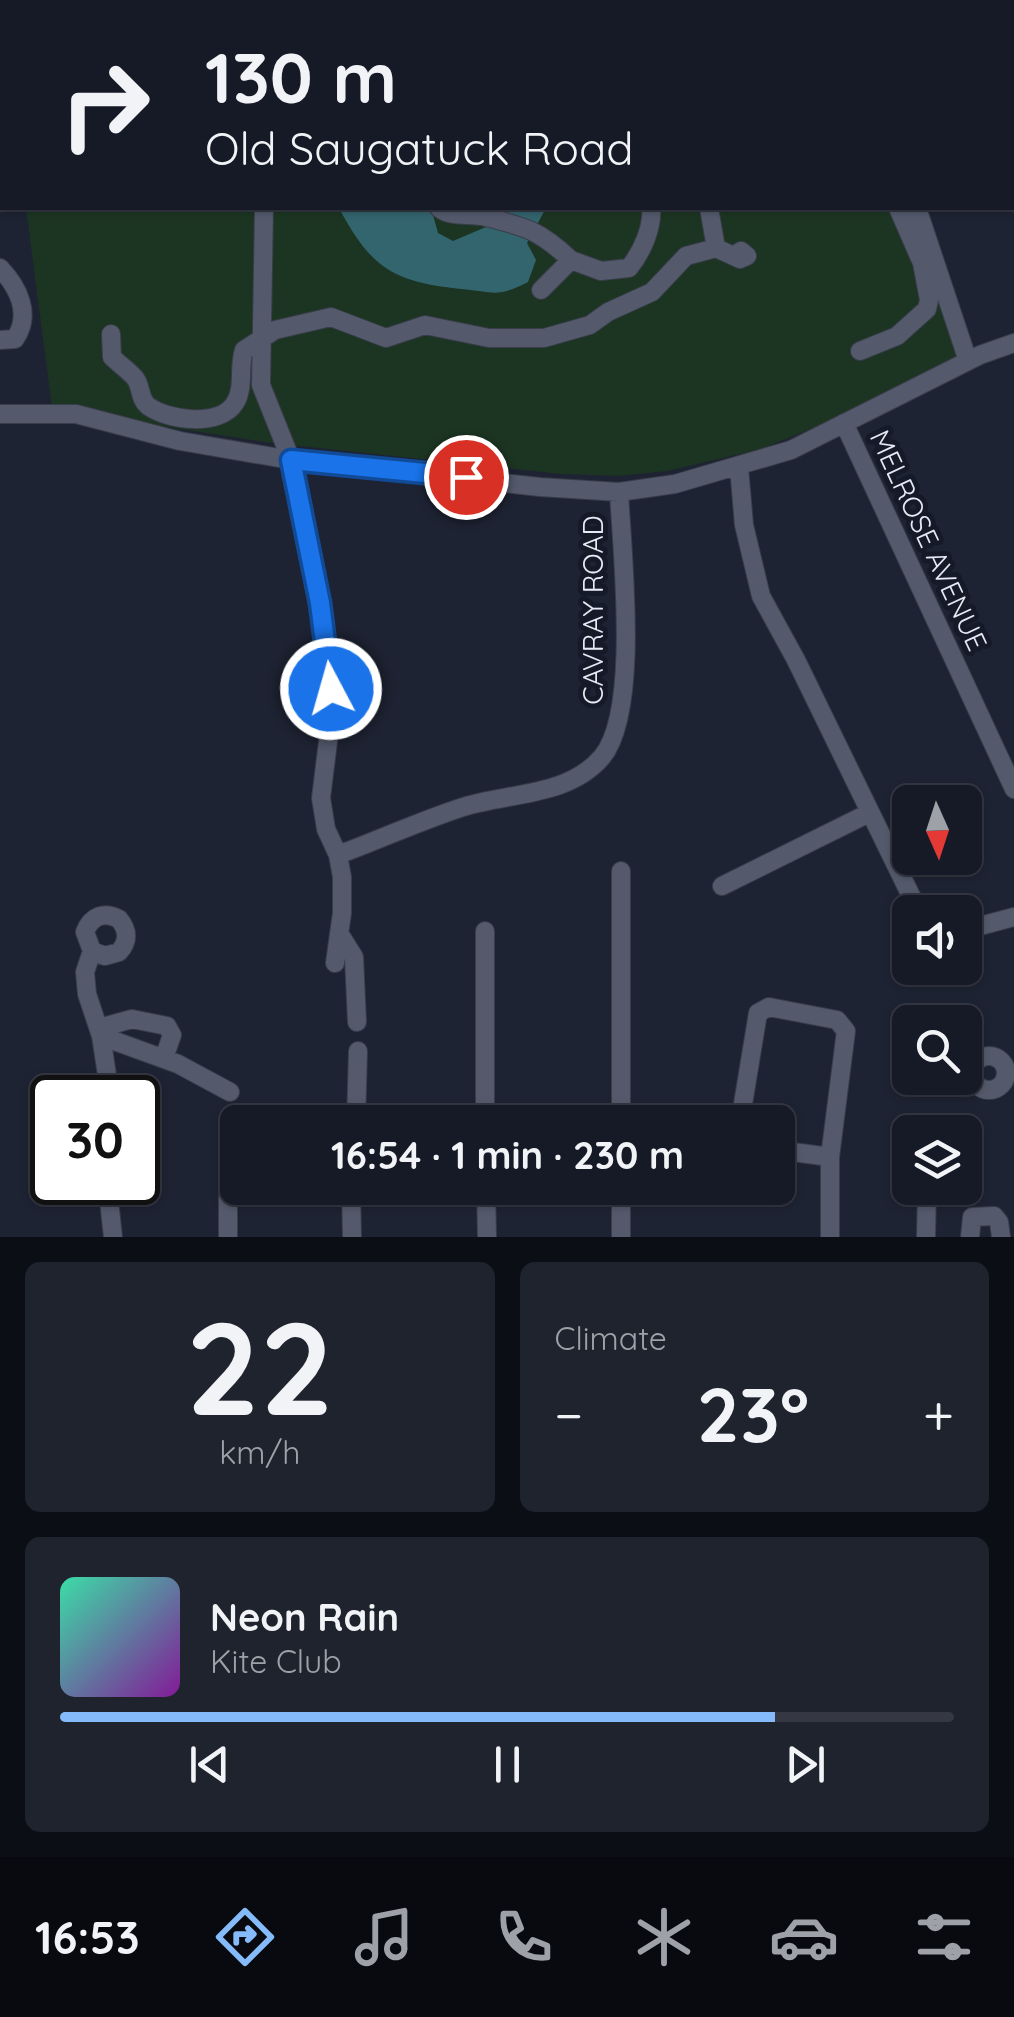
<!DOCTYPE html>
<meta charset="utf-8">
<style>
:root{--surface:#161a26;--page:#1f232e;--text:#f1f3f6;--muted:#9ea1a7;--line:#353843;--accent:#86bbfb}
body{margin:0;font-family:Quicksand,sans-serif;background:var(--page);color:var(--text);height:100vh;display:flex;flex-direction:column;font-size:38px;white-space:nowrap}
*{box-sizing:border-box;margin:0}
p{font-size:32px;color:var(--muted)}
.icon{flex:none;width:55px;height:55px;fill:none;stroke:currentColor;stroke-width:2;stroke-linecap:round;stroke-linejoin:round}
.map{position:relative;height:1237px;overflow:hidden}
.side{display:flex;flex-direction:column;gap:25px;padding:25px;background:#0c0e15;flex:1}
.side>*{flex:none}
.guide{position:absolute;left:0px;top:0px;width:1015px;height:210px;box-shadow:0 2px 8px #0004,0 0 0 2px var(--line);background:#161a26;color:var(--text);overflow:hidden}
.needle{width:65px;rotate:177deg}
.buttons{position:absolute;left:892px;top:785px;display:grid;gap:20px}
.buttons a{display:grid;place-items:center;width:90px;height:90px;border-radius:15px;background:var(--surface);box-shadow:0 2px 8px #0004,0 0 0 2px var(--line);font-size:50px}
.speed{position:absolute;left:30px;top:1075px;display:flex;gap:20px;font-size:50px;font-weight:700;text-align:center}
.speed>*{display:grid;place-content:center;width:130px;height:130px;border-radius:50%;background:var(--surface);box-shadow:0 2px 8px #0004,0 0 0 2px var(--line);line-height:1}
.speed .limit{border:5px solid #111;border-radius:15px;background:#fff;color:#111}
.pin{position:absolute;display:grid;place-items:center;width:85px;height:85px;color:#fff;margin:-42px;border:5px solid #fff;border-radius:50%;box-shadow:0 2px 10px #0007}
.me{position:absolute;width:110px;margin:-55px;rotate:354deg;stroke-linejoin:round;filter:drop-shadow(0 0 8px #0008)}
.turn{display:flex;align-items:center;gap:35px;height:210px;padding:0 40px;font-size:45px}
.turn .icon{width:130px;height:130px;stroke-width:2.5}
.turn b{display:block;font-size:70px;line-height:85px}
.big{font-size:75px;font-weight:700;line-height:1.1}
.side .card{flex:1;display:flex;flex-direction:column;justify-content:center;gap:15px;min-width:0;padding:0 35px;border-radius:15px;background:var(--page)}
.side .dial{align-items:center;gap:0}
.dial b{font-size:130px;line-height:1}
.song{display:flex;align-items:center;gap:30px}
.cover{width:120px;height:120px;border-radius:15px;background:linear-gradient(135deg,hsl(160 70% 55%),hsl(290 70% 35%))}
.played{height:10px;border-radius:5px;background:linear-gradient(90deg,var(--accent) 80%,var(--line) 80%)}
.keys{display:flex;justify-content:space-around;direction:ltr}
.heat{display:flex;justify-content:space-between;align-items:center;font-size:55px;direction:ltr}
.side .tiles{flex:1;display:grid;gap:25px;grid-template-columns:1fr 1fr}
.card:last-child{grid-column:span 2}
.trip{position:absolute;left:220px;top:1105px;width:575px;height:100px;border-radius:15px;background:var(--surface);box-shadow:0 2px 8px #0004,0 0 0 2px var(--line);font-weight:700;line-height:100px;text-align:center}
.menu{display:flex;height:160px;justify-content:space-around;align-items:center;background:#090a0f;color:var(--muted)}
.menu .icon{width:70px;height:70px}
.menu .current{color:var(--accent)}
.menu b{font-size:45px;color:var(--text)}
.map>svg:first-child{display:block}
</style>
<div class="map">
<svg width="1014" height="1237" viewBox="0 0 1014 1237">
<rect width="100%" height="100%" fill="#1e2333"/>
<path fill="#1c3522" d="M0,0H840L841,2H2V31Z
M26,208H909L959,357L838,418L761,449L667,471L618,476L561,474L272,443L154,425L88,409L52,407Z"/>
<path fill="#33656f" d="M339,208H431L438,233L453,241L486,227L489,213L486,208H546L527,243L536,260L528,282C497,298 494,292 461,289C393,282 371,268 339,208Z"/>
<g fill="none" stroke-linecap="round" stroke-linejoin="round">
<g stroke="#393d4a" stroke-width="20">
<path id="minor" d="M428,0V2
M848,0L849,2
M337,2L340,0
M264,208L261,385L291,460L330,661L332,709L321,798L326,829L338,855L342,877V913L335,963
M439,208C451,218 470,213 486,217C527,227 540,231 571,260
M709,208L716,248L740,259L747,256L741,251L734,256
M917,208L968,361
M0,268C18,287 32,314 15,339L0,340
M541,290L571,260L601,271L629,268C642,252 653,227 651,208
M111,334L112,357C119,364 129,371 135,378C142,387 139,399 148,406C169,421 220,427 235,403C245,387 238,367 244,350L275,330L331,317L386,338L425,325L489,338H544L590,325L608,312L652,292L686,256L716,248
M860,351L897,336L927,309L929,300L922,263L898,208
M0,414H76L180,441L291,460L540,487L619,492L675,484L791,450L980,355L1014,343
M844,423L1014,789
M739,467L744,525L761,596L796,660L914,902L924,912
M338,855C378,840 418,822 460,808C506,792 567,798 602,757C640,711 622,553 619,492
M621,871V1122
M722,886L869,813
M965,930L1014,917
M339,933L354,957L357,1022
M92,951L105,956L119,952C129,941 128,930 119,919C104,911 91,916 85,932L92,951L85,972L87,994L101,1036L107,1075L105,1098
M99,1028L132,1019L167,1026L172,1035L164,1058
M101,1036L178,1064L230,1092
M972 1073a17 17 0 1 1 34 0a17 17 0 1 1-34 0Z
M356,1122L358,1051
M458,1122L622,1117
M485,1122V931
M740,1122L758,1013L769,1007L837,1020L846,1031L830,1157L778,1150
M107,1182L113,1237
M351,1188L352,1237
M486,1188L487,1237
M228,1237V1156
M621,1237V1188
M830,1237V1157
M926,1237L927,1188
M970,1237L972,1217L994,1216L999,1222L1001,1237"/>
</g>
<use href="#minor" stroke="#545a6c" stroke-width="18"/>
</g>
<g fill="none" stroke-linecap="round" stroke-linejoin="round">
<g stroke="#114b97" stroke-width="25">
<path id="route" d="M331,689L320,603L291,460L466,477"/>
</g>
<use href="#route" stroke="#1a73e8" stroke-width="18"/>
</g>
<g text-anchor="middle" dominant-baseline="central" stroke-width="10" stroke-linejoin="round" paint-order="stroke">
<g font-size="28" fill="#e6eaf5" stroke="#151a29">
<text transform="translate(929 540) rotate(65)">MELROSE AVENUE</text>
<text transform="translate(592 610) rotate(-90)">CAVRAY ROAD</text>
</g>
</g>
</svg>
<div class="buttons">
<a><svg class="needle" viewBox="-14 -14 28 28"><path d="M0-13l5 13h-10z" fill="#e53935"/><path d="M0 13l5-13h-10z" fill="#9ea1a7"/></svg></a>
<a><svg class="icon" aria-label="sound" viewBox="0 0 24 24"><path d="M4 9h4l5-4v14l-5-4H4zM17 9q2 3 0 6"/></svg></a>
<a><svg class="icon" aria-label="search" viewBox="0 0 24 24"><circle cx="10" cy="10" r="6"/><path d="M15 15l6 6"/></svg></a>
<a><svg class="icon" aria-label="layers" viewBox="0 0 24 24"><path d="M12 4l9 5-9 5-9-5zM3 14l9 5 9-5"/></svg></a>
</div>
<div class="speed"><div class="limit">30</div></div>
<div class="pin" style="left:466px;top:477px;background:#d93025"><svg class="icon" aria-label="arrive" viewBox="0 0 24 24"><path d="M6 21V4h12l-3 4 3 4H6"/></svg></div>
<svg class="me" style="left:331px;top:689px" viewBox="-20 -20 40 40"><circle r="17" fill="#1a73e8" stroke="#fff" stroke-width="3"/><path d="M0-11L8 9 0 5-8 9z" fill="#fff"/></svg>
<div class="trip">16:54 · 1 min · 230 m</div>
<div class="guide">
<div class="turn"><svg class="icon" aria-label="right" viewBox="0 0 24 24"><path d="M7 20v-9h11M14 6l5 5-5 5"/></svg><div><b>130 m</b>Old Saugatuck Road</div></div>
</div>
</div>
<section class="side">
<div class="tiles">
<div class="card dial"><b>22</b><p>km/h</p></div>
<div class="card"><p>Climate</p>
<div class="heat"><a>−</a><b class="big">23°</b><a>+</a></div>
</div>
<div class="card">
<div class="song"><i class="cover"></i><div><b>Neon Rain</b><p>Kite Club</p></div></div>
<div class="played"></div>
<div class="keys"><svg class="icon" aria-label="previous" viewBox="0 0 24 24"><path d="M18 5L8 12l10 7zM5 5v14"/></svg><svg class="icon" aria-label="pause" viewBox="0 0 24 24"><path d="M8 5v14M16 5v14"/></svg><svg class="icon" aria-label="next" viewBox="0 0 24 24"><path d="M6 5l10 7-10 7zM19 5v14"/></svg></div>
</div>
</div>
</section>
<nav class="menu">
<b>16:53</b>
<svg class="icon current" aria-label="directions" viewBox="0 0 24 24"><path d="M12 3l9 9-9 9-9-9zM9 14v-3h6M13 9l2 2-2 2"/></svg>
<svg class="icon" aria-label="music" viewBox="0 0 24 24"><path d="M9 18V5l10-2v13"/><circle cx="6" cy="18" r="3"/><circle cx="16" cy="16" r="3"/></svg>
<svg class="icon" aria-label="phone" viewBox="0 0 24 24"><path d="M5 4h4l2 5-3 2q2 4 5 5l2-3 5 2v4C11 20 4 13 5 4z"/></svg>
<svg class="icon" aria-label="climate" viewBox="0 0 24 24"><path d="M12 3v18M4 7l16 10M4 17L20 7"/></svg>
<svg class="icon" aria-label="car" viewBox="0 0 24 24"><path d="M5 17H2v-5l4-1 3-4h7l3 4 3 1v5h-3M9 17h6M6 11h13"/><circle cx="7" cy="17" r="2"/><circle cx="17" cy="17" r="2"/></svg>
<svg class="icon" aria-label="filters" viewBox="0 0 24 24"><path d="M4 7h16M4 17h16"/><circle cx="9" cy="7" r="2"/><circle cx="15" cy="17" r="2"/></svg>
</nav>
